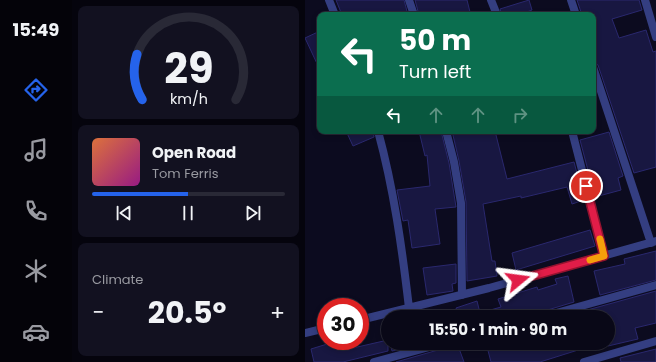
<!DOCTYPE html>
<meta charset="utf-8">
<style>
:root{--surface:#090817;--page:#121120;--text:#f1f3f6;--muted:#999aa1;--line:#292936;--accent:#2563eb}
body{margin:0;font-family:Poppins,sans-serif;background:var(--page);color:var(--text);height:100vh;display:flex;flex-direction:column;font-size:15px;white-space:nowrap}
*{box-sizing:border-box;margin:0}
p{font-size:13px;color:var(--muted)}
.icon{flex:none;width:22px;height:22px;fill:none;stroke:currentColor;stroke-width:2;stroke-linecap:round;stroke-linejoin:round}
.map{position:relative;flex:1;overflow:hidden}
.panel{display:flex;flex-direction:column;gap:6px;padding:6px;background:#05040d;width:233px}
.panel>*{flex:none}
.guide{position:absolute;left:12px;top:12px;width:279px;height:122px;border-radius:8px;box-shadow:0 2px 6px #0003,0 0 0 1px var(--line);background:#0b6e4f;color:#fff;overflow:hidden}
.speed{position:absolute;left:12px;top:298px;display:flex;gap:8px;font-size:20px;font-weight:700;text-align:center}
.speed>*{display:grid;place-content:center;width:52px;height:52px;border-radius:50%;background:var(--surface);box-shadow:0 2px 6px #0003,0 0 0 1px var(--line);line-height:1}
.speed .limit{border:6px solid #d22;background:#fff;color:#111}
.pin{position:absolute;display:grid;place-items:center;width:34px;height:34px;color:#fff;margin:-17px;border:2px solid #fff;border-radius:50%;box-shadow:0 1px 4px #0007}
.me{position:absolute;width:44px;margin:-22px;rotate:74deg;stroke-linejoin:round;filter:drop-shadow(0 0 3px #0008)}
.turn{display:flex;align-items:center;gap:14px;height:84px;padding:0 16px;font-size:18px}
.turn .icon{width:52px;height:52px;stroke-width:2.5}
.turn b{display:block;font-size:28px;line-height:34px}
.lanes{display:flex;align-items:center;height:38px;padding:0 16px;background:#0003;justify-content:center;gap:20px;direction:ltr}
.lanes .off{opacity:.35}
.big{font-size:30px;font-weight:700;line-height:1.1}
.panel .widget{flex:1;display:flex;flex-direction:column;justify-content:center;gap:6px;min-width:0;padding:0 14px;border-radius:8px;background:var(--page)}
.panel .dial{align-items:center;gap:0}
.dial svg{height:104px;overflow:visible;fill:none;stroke:var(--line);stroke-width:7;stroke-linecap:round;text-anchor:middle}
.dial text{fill:var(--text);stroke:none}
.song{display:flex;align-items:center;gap:12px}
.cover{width:48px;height:48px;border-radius:6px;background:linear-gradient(135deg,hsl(20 70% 55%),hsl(310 70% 35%))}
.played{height:4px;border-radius:2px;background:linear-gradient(90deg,var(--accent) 50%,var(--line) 50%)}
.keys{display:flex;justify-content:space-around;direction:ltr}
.heat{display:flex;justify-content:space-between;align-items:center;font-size:22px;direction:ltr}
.trip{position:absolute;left:76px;top:310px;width:234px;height:40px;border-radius:20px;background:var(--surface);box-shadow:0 2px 6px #0003,0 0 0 1px var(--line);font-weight:700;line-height:40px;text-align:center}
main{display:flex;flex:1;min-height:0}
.menu{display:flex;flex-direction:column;width:72px;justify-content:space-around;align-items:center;background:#040309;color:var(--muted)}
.menu .icon{width:28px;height:28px}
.menu .active{color:var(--accent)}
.menu b{font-size:18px;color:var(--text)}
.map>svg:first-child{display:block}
</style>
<main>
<nav class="menu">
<b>15:49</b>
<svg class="icon active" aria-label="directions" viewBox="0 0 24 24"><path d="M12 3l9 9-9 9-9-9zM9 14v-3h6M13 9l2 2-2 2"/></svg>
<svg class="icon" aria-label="music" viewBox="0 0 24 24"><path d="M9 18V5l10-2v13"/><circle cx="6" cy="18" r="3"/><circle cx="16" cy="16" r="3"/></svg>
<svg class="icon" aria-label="phone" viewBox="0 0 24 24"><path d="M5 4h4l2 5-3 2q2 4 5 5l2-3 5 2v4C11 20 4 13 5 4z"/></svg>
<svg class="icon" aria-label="climate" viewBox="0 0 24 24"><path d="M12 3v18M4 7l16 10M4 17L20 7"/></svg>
<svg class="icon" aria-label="car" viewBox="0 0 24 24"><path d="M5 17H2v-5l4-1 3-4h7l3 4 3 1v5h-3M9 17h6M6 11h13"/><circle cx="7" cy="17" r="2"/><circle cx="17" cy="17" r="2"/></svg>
</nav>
<section class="panel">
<div class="widget dial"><svg viewBox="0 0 100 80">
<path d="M14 69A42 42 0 1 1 86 69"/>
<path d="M14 69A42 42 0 0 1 10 34" stroke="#2563eb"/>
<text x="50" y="56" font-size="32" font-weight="700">29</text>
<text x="50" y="72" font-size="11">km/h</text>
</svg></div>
<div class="widget">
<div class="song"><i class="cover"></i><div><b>Open Road</b><p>Tom Ferris</p></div></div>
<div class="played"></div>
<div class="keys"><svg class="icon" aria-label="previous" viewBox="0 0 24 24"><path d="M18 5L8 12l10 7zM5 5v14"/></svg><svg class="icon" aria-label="pause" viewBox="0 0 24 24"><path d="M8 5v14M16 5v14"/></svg><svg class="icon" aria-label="next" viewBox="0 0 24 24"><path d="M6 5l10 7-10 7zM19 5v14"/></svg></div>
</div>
<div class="widget"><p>Climate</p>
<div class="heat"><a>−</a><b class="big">20.5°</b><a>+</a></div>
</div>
</section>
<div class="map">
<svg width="351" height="362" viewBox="0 0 351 362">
<rect width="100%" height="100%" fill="#0c0b1f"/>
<path fill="#181741" stroke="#2a286e" d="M31,0H99L103,15H37Z
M110,0H162L165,12L154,15H114Z
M224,0L227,10L214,15H197L195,9Z
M272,0H334L337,10L307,19L314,38L341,30L348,52L351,51V167L329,173L293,65L288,62V15H277Z
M15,31V70L0,38Z
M41,131H68L69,137L48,146Z
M114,131H136L144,163L151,207L130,209L135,244L107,248L103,220L98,221L92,190L125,186L122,155L120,156Z
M147,131H190L202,179L269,162L279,200L267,204L262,187L216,198V196L178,204L187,261H190L192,276L162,281L161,202L154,161Z
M304,132L318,176L313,178L316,190L290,197L275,140Z
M285,230L290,246L211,270L207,253Z
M351,251V280L295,295L289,271L320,264L319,259Z
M151,264V283L147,284L148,291L122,295L118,268Z
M263,276L269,302L236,312L229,317L227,314L218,317H154L151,308L172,301L175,313L196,307L193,299L232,287L233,290L252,284L250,279Z
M351,291V323L330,328L333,339L303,346V317H257Z
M83,340V351L38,362H9L6,349L32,341H45L48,348Z
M85,343H110L111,345L87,351Z
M145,343H152L159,362H91L140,348Z
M181,343H289V345L235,362H186Z
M351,349V362H316L315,358Z"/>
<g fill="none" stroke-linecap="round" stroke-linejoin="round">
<path stroke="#343e81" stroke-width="8" d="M267,131L299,256"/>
<path stroke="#343e81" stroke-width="8" d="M24,0L30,15
M104,0L109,15
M186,0L192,15
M266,0L271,15
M340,0L351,37
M288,67L346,243
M73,131C89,190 97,248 104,308
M141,131L149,162L156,203L157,295
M237,317L351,285
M55,320L184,288L351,241
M0,333L21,328
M69,362L139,343
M279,362L351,341"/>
</g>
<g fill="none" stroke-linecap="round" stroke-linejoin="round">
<g stroke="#92132f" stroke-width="10">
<path id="route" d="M213,280L299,256L281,186"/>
</g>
<use href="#route" stroke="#e11d48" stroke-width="7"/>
<path stroke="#f59e0b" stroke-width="7" d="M285,260L299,256L295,239"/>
</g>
</svg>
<div class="speed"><div class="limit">30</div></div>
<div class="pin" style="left:281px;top:186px;background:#d93025"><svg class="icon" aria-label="arrive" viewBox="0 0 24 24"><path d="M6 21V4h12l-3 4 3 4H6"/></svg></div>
<svg class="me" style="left:213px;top:280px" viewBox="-20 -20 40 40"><path d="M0-17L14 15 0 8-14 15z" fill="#e11d48" stroke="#fff" stroke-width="4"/></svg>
<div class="trip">15:50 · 1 min · 90 m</div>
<div class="guide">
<div class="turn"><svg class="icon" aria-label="left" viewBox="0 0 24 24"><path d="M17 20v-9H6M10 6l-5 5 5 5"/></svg><div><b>50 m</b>Turn left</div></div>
<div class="lanes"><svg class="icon" aria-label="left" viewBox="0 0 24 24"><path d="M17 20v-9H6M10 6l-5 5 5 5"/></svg><svg class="icon off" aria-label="ahead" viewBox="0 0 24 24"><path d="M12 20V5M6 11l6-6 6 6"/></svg><svg class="icon off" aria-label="ahead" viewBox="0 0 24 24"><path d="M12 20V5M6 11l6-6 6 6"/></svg><svg class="icon off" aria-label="right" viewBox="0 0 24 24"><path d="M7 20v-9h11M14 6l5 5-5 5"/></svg></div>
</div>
</div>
</main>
